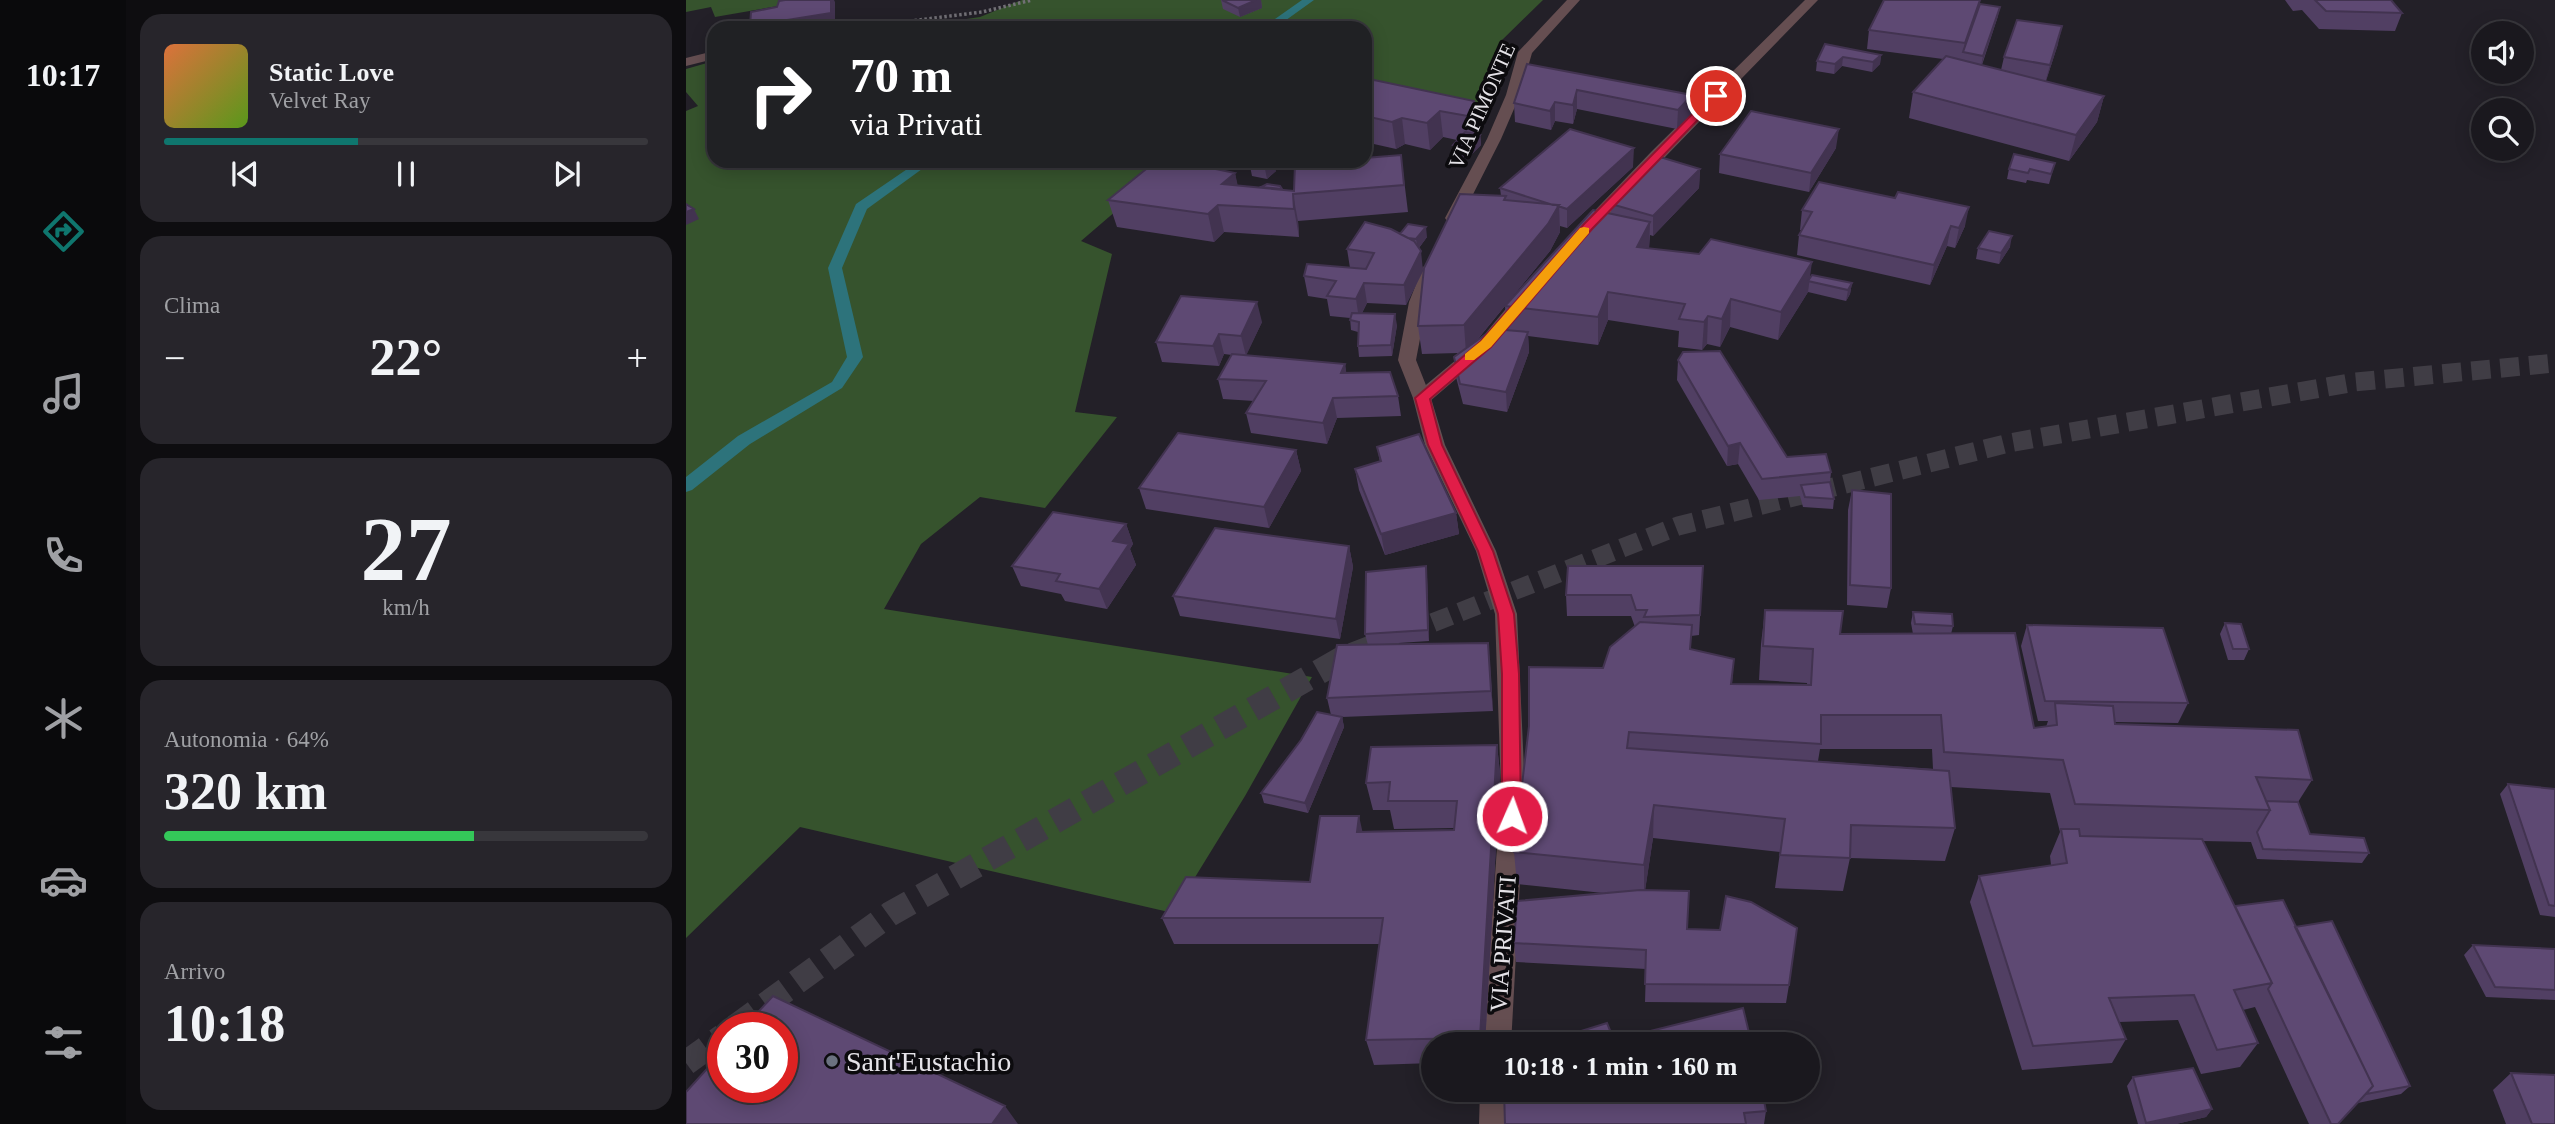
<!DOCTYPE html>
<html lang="it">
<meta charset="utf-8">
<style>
:root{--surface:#1a181e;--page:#27252b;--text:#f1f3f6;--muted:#9fa0a4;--line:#38373c;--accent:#0f766e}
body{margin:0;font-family:"Times New Roman",serif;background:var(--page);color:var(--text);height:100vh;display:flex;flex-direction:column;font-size:26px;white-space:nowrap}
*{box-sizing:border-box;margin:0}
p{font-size:23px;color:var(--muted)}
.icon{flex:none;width:38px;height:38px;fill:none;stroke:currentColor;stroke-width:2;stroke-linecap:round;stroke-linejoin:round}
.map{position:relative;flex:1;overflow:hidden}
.side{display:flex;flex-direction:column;gap:14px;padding:14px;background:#0e0d10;width:560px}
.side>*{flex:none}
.top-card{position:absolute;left:21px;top:21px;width:665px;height:147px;border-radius:21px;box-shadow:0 4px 18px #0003,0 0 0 2px var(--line);background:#202124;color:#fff;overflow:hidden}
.tools{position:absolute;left:1785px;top:21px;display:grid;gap:14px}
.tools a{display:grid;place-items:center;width:63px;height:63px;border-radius:50%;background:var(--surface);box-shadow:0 4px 18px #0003,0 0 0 2px var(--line);font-size:35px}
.speed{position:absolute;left:21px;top:1012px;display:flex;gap:14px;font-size:35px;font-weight:700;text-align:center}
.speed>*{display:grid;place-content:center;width:91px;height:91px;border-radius:50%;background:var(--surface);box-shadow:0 4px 18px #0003,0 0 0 2px var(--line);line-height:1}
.speed .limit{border:10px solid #d22;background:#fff;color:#111}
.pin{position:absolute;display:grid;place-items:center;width:60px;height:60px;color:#fff;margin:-30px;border:4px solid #fff;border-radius:50%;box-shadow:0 2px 7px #0007}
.me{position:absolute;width:77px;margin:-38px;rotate:2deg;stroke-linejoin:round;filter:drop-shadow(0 0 5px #0008)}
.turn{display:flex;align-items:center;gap:24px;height:147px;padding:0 28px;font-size:32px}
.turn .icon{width:91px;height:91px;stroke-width:2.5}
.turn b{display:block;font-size:49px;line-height:60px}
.big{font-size:52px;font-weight:700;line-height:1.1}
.side .card{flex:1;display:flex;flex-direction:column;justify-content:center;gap:10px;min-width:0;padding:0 24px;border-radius:21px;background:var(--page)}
.side .dial{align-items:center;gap:0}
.dial b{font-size:91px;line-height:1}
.song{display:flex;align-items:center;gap:21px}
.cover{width:84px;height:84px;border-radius:10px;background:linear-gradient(135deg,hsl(20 70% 55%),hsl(90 70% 35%))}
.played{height:7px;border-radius:4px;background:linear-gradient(90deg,var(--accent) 40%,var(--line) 40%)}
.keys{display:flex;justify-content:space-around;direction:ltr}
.heat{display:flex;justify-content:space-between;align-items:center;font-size:38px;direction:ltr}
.charge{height:10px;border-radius:5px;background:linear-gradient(90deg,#34c759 64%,var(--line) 0)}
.trip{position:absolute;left:735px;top:1032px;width:399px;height:70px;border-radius:35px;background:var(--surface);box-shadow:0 4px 18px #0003,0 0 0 2px var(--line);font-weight:700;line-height:70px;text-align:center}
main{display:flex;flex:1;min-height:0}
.tab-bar{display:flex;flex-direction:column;width:126px;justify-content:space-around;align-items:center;background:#0a0a0c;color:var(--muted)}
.tab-bar .icon{width:49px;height:49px}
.tab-bar .on{color:var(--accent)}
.tab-bar b{font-size:32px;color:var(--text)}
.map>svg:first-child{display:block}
</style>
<main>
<nav class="tab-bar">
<b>10:17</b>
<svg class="icon on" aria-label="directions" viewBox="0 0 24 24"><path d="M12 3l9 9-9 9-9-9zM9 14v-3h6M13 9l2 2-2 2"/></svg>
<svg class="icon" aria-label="music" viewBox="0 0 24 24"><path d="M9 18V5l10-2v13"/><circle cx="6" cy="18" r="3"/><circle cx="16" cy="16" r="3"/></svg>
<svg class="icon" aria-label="phone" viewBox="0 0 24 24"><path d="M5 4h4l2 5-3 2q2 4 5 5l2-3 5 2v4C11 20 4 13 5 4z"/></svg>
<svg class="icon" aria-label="climate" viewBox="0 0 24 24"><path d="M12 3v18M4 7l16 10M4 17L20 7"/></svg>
<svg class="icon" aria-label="car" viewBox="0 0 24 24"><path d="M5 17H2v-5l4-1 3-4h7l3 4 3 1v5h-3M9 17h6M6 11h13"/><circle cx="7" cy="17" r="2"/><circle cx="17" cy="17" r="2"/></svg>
<svg class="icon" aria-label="filters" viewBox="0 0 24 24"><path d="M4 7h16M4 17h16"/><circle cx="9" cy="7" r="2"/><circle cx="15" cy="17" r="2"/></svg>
</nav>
<section class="side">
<div class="card">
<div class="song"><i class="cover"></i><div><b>Static Love</b><p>Velvet Ray</p></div></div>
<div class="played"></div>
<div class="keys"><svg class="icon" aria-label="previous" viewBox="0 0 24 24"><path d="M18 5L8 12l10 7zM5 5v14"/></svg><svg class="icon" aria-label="pause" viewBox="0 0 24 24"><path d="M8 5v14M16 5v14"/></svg><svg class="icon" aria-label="next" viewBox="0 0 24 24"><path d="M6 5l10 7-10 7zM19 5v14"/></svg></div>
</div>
<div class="card"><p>Clima</p>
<div class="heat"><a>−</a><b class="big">22°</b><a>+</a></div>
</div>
<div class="card dial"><b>27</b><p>km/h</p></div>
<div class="card"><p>Autonomia · 64%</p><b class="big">320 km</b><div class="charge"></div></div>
<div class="card"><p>Arrivo</p><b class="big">10:18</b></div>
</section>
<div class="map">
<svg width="1869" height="1124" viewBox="0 0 1869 1124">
<rect width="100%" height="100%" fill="#232028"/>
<path fill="#36532d" d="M0,0H127L29,17L25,7L0,12Z
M336,0H857L814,42L786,118L679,100V28H218L294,17Z
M28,61V161H440L473,174L395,241L426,254L389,412L431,417L359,508L294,497L235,544L198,609L626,677L559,796L487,913L114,827L0,938V111L12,106L0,92V69Z"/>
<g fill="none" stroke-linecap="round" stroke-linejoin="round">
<path fill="#2d737b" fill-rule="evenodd" d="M616,0H628L589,28H576Z
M233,161H247L181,209L156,268L177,357L156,388L64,444L6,490L0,492V477L52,436L146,382L161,357L142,268L170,204Z"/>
<path stroke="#403d45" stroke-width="19" stroke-dasharray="19 10" stroke-linecap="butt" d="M693,644L992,526L1323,443L1669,382L1869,363"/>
<path stroke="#403d45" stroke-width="25" stroke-dasharray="25 13" stroke-linecap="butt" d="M49,1027L204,914L654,660L698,643
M0,1063L37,1036"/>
<path stroke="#727076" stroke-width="3.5" stroke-dasharray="2.5 2.5" stroke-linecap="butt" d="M169,28L296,12L346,0"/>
<path fill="#654e51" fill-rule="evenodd" d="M1119,0H1132L904,234H892L890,231L892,228L966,151Z
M839,292L848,297L806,348L743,402H729L727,398L729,394L794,340L833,293Z"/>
<path fill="#654e51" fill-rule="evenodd" d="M881,0H894L846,53L834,95L815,139L775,218L767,223L761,221L759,218L801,139L820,95L832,52Z
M28,51V59L0,66V58Z
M745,262L753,267L741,302L730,360L745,398L759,445L810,551L831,614L839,791L825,1045H797L815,791L809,614L790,551L739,445L727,398L712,360L723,302L737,267Z
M794,1090H822L823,1124H793Z"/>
</g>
<path fill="#513f63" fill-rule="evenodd" d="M535,0H575L576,8L554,17L537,9Z
M1599,0H1705L1716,13L1709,31L1633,29L1616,10L1607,11Z
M1294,4L1312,16L1296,65L1315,70L1318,57L1372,44L1360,81L1418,96L1411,122L1383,161L1223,118L1227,92L1257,59L1181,49L1183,30Z
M1139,44L1195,55L1194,64L1186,72L1156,66L1148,74L1130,71L1131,61Z
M841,64L1006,95V114L991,129L891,109L887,124L869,121L865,130L829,122L828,103Z
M679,86L793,118L795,145L781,159L768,155L767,145L771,140L757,137L744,150L719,144L710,149L679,142Z
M1150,148L1123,192L1033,173L1034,154Z
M715,155L722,212L612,221L613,237L538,232L528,242L431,227L422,200L470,161H513L509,165L549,173L551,185L608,191Z
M1369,163L1363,184L1341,180L1340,183L1321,179L1323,169Z
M564,166L590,171L581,179L566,176Z
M947,167L881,228L874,226V232L864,251L792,339L821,330L819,306L925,214V204L1014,169L1013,188L967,236L964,235L963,248L1124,278L1166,283L1164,294L1160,301L1122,292L1092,340L1044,327L1034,347L1021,344L1016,350L992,347L993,331L922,320L912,345L842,336L843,352L821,412L777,404L770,377L768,357L772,353L736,354L732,326L815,196L814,188Z
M1209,198L1279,226L1269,248L1261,246L1244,285L1111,255L1113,235L1116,230H1114L1116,210Z
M714,234L741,237L733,248L737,271L720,305L681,303L676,313L711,325L706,356L673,357L672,346V332L665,330L664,318L644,316L641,299L622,296L618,276L664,268L661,249Z
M1324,247L1313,264L1290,259L1292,248Z
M576,322L560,355L659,364L660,373L712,396L715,416L651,418L641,444L565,433L560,413L568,401L537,399L532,379L546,355L538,354L533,366L476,362L470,342Z
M992,360L1101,457L1145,472L1144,482L1148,499L1147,509L1117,507L1114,496L1073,500L1052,464L1041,466L991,380Z
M691,447L770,513L773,534L699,555L673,490L669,469L694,462Z
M610,450L615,471L583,528L460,509L453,488Z
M1166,490L1205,588L1201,608L1161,605L1162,510Z
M440,524L447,544L444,549L450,565L421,609L379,601L375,594L335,586L326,566Z
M663,546L667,567L654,639L494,616L487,596Z
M1017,566L1013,635L1005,636V649L1048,659L1046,684L1121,685V683L1073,680L1075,644L1079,610L1154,634H1227L1225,623L1227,612L1267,626L1265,634L1348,728L1360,727L1362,721H1352L1335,646L1341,625L1502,703L1492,723L1429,722V724L1626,780L1612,802L1624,834L1683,853L1676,863L1571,859L1565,842L1517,841L1549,906L1609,927L1724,1086L1715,1094L1672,1103L1652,1124H1623L1569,1007L1557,1010L1572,1043L1554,1067L1515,1074L1492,1020L1433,1022L1440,1039L1426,1063L1336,1070L1284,902L1293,876L1365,865L1364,856L1374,832L1364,793L1265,787L1269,828L1259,861L1164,858L1157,891L1089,888L1094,852L967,838L959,890L1001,929L1103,985L1100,1003L959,1002L960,969L830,962L828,943L917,893L831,884L828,852L917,668L949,627L945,616H881L880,595ZM1134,749H1246L1247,769L1132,761Z
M741,577L743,641L682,645L802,643L807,711L656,717L658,727L622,813L578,803L575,793L645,715L641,698L682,645L679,634Z
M1539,623L1563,649L1558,660H1542L1534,634Z
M811,745L814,773L799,1045H747V1063L688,1065L680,1040L693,944H488L476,918L624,882L677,831L768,830V828L708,829L704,810H687L680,783Z
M1822,784L1869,789V917L1854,915L1814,794Z
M1787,945L1869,949V1000L1800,997L1778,955Z
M1825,1073L1869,1124H1820L1807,1090Z
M1447,1077L1526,1109L1520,1117L1490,1124H1452L1441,1086Z
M1080,1111L1078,1124H819Z"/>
<path fill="#423350" d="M145,0H148L149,2V23L115,28H65L64,26Z
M570,0H575L576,8L554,17L552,8Z
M1294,0L1292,14L1277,52L1279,43Z
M1314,7L1312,16L1295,66L1297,56Z
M1376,26L1372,44L1359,83L1364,65Z
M1195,55L1194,64L1186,72L1187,62Z
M1157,57L1156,66L1148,74L1149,64Z
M891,90V109L887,124V105Z
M1006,95V114L991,129L992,110Z
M1418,96L1411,122L1383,161L1390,135Z
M869,102V121L865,130L864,111Z
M754,111L757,137L744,150L741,123Z
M716,118L719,144L710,149L706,122Z
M1153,129L1150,148L1123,192L1125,173Z
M794,135L795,145L781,159V149Z
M948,148L947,167L881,228V209Z
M504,161H513L505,168Z
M588,161L590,171L581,179L579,169Z
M1014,169L1013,188L967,236V216Z
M549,173L555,200L536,184Z
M607,194L612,221L613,237L608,209Z
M532,205L538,232L528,242L522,214Z
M873,205L874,232L864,251L780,353L778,325Z
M1283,207L1279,226L1269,248L1273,228Z
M8,209L13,219L0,225V212Z
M964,222L963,250L951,247Z
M1265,226L1261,246L1244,285L1248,265Z
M740,227L741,237L732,249L730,239Z
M1326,236L1324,247L1313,264L1315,253Z
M735,251L737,271L720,305L718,285Z
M1126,262L1122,292L1092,340L1095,312Z
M678,283L681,303L673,319L670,299Z
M1166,283L1164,294L1160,301L1162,290Z
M922,292V320L912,345V317Z
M1045,299L1044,327L1034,347L1036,319Z
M571,302L576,322L560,356L555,336Z
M709,314L711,325L706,356L705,345Z
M1022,316L1021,344L1016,350L1018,322Z
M842,332L843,352L821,412L820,392Z
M533,334L538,354L533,366L527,346Z
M659,364L662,384L655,373Z
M647,398L651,418L641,444L637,423Z
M1054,443L1052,464L1041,466L1042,446Z
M610,450L615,471L583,528L578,507Z
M770,513L773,534L699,555L695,534Z
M440,524L447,544L444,549L450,565L421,609L413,589L427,541Z
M663,546L667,567L654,639L650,619Z
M740,566L741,577L743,641L742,630Z
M802,643L804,664L807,711L805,691Z
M656,717L658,727L622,813L619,803Z
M811,745L814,773L799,1045H795L794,1038Z
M968,805L967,838L958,898V865Z
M673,816L679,843L671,832Z
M319,1106L332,1124H306Z
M1526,1109L1520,1117L1490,1124H1460Z"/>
<path fill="#5e4973" stroke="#423350" stroke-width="2" d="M99,0H145V13L64,26L65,12L91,7L93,1Z
M536,0H570L552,8Z
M1198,0H1294L1279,43L1183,30Z
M1629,0H1705L1716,13L1640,11Z
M1294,4L1314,7L1297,56L1277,52Z
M1331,20L1376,26L1364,65L1318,57Z
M1139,44L1195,55L1187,62L1157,57L1149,64L1131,61Z
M1260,56L1418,96L1390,135L1227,92Z
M841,64L1006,95L992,110L891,90L887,105L869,102L864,111L828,103Z
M688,80L788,101L793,118L754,111L741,123L716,118L706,122L679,116V86L681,87Z
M1065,111L1153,129L1125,173L1034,154Z
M884,129L948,148L881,209L872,206L873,205H867L814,188Z
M779,132L794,135L781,149L767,145Z
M1328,154L1369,163L1365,174L1344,169L1342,173L1323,169Z
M715,155L718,185L607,194L608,209L532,205L522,214L422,200L470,161H491L549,173L536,184L608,191L609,164L645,161H679V158Z
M974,157L1014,169L967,216L925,204Z
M570,161H588L579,169L564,166Z
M1133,182L1209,198L1212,192L1283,207L1273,228L1265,226L1248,265L1113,235L1126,212L1116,210Z
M581,184L594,186L596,189L575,187Z
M774,194L820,196L818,200L873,205L862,224L778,325L732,326L738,268Z
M0,204L8,209L0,212Z
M907,210L964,222L951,247L1013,254L1025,239L1126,262L1095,312L1045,299L1036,319L1022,316L1018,322L993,319L999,304L922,292L912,317L819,306Z
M679,222L705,229L728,241L735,251L718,285L678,283L670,299L641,296L650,281L618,276L621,264L680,269L688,253L661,249Z
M722,224L740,227L730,239L722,238L714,234Z
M1303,231L1326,236L1315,253L1292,248Z
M1126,275L1166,283L1162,290L1122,281Z
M495,296L571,302L555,336L533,334L527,346L470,342Z
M666,313L709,314L705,345L672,346L673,322L664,320Z
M807,329L842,332L820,392L774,384L768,357Z
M1034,351L1101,457L1140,454L1145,472L1076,479L1054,443L1042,446L992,360L997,352Z
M546,354L659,364L655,373L704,372L712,396L647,398L637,423L560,413L580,381L532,379Z
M492,433L610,450L578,507L453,488Z
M733,434L770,513L695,534L669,469L695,461L691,447Z
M1144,482L1148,499L1119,497L1115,485Z
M1166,490L1205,494V588L1164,585Z
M367,512L440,524L427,541L443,544L413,589L370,581L374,574L326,566Z
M529,528L663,546L650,619L487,596Z
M740,566L742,630L679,634L680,572Z
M882,566H1017L1014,615L958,617L961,610H950L945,595H880Z
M1079,610L1157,611L1154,634L1329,633L1348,728L1371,725L1369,703L1427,706L1429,724L1612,730L1626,780L1570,777L1584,810L1389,804L1377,760L1258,752L1255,715H1135V744L943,732L941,748L1263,771L1269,828L1165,825L1164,858L1094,855L1099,819L968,805L958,865L828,852L843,726V667L917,668L924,647L954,622L1006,625L1004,649L1048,659L1045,684L1125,685L1127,649L1077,646Z
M1227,612L1266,614L1267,626L1229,624Z
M1539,623L1555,624L1563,649H1547Z
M1341,625L1477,628L1502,703L1359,701Z
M802,643L805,691L641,698L651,645Z
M631,712L656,717L619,803L575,793L615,740Z
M811,745L794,1038L680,1040L697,918H476L500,877L624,882L634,816H673L671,832L768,830L771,801H702L704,782L680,783L685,747Z
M1822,784L1869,789V906L1863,905Z
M1580,801L1612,802L1624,834L1678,838L1683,853L1577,849L1571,832L1584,810Z
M1375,829H1393L1394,836L1516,839L1586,983L1548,990L1572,1043L1531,1050L1508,995L1423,998L1440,1039L1347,1046L1293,876L1381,863Z
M954,890L1003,891L1001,929L1034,930L1040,896L1065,902L1111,928L1103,985L959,984L960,950L828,943L831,901Z
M1597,900L1687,1086L1652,1124H1645L1582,989L1586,983L1549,906Z
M1646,921L1724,1086L1680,1094L1687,1086L1609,927Z
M1787,945L1869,949V990L1809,987Z
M87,996L319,1106L306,1124H0V1092L37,1051V1087H96V1027H58Z
M1057,1008L1066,1045H850L921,1023L928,1040Z
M1507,1068L1526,1109L1460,1123L1447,1077Z
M1825,1073L1869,1075V1124H1846Z
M818,1090H1076L1080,1111L1058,1113L1060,1124H819Z"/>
<path fill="#e11d48" stroke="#92132f" stroke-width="2" d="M1026,94L1035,96L906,229L805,347L744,399L756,445L807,551L828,614L833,674L835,816L832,822L826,824L819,822L816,816V674L812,614L792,551L742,445L729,398L795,341L898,224Z"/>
<path fill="#f59e0b" d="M898,227L903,228V233L805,347L788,360H779V354L795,341L894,228Z"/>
<circle fill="#6b7280" stroke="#0c0b0e" stroke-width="2.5" cx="146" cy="1061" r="7"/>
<g text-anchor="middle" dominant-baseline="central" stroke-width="7" stroke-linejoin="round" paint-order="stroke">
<g font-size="21" fill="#e5e3e8" stroke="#0c0b0e">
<text transform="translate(796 106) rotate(-66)">VIA PIMONTE</text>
</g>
<g font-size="24" fill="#e5e3e8" stroke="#0c0b0e">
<text transform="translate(817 944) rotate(-86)">VIA PRIVATI</text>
</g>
<g font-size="28" fill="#e5e3e8" stroke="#0c0b0e" text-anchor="start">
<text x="160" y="1061">Sant'Eustachio</text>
</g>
</g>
</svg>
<div class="tools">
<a><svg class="icon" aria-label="sound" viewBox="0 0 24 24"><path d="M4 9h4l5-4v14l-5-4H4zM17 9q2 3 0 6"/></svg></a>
<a><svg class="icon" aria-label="search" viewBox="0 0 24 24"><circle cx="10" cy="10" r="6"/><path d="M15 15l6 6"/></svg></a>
</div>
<div class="speed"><div class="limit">30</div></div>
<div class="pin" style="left:1030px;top:96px;background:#d93025"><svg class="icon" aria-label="arrive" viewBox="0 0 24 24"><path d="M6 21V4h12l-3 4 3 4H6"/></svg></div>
<svg class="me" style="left:826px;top:816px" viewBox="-20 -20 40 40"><circle r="17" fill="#e11d48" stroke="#fff" stroke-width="3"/><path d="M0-11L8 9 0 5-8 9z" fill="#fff"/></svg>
<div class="trip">10:18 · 1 min · 160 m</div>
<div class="top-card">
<div class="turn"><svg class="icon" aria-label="right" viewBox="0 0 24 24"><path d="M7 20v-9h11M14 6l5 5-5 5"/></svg><div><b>70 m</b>via Privati</div></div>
</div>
</div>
</main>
